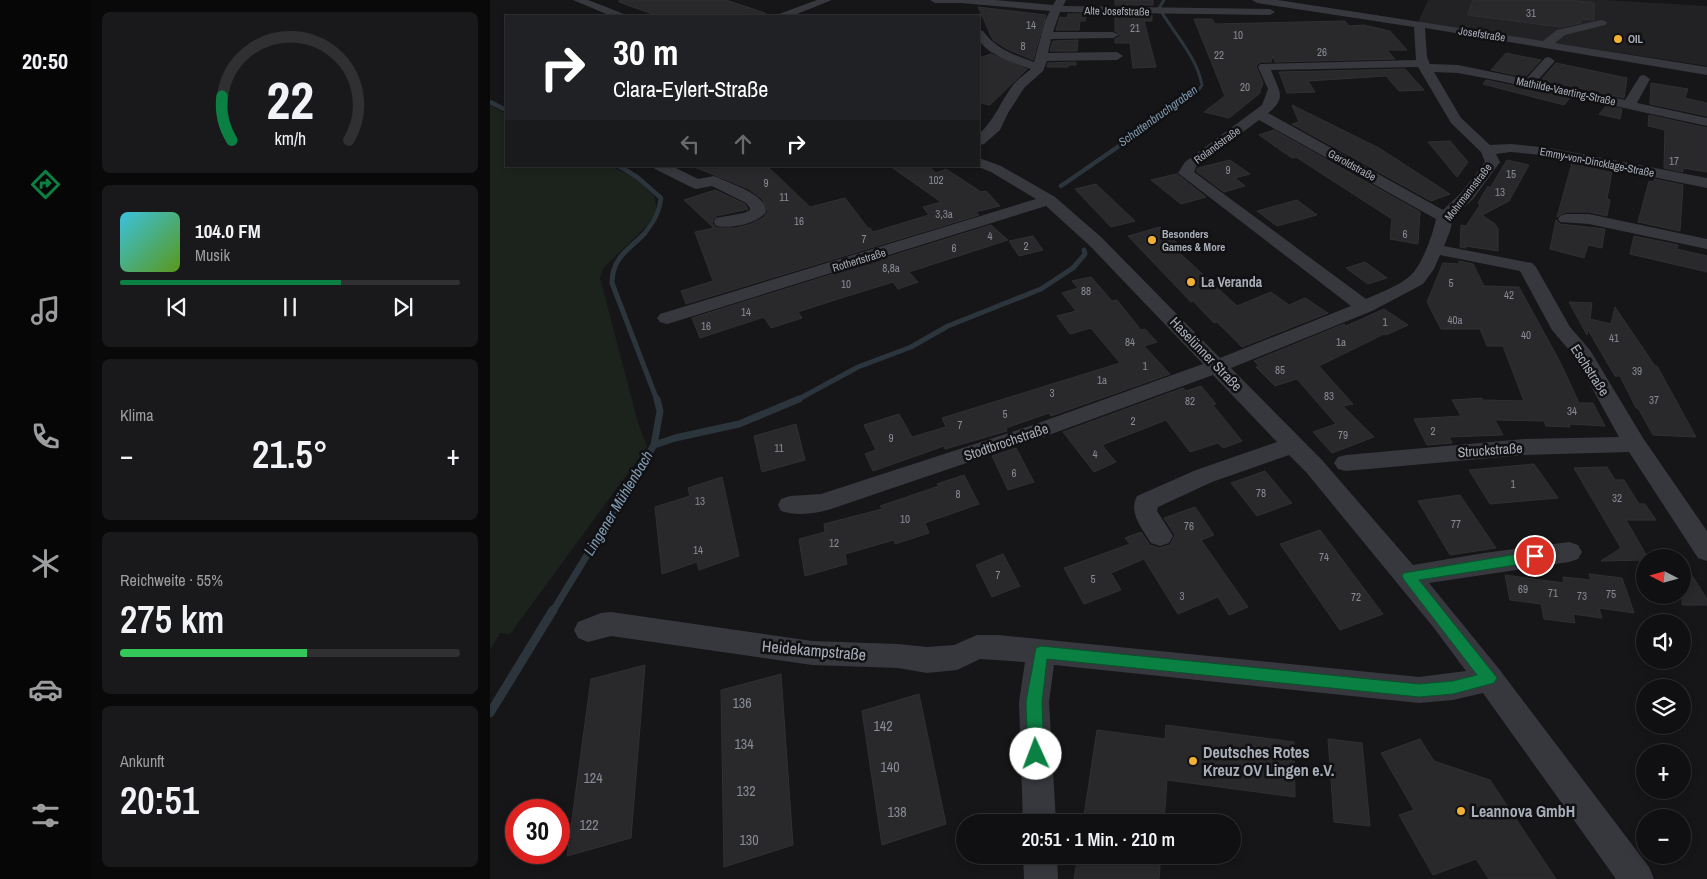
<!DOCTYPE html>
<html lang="de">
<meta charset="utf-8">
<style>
:root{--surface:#101012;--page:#19191b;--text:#f1f3f6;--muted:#9c9d9f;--line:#303032;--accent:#0b8043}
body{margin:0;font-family:"Archivo Narrow",sans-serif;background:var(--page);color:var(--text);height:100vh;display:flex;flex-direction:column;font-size:19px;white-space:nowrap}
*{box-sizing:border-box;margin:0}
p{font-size:16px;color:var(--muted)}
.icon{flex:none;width:28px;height:28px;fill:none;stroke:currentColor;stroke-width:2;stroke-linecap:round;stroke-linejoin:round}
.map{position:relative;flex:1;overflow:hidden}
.panel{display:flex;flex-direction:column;gap:12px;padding:12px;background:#09090a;width:400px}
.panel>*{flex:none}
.hud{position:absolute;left:15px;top:15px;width:475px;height:152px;border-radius:0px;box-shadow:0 2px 8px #0003,0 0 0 1px var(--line);background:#202124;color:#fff;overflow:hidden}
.needle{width:32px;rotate:276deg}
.controls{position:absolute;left:1146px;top:549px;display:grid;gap:10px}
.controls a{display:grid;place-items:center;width:55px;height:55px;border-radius:50%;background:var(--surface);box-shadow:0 2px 8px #0003,0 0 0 1px var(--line);font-size:25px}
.speed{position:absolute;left:15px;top:799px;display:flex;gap:10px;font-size:25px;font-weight:700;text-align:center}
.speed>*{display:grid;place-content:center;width:65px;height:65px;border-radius:50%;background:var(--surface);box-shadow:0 2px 8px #0003,0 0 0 1px var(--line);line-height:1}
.speed .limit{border:8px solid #d22;background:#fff;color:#111}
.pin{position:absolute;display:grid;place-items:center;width:42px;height:42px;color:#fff;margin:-21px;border:2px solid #fff;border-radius:50%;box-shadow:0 1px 5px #0007}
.me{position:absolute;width:55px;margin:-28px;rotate:358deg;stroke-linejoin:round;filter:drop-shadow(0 0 4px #0008)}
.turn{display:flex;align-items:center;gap:18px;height:105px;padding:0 25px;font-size:22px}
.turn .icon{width:65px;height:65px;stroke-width:2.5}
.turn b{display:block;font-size:35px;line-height:42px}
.lanes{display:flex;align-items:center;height:48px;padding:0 25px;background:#0003;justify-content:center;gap:25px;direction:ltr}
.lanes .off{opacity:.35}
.big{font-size:38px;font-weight:600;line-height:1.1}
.panel .card{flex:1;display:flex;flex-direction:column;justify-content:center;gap:8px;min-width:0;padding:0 18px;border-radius:8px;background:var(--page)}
.panel .dial{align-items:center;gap:0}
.dial svg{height:130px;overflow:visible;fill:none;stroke:var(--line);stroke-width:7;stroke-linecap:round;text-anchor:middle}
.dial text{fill:var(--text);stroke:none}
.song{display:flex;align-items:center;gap:15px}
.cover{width:60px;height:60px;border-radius:8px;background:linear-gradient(135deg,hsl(190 70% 55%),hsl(90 70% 35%))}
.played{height:5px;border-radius:2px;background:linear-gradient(90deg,var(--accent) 65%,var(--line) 65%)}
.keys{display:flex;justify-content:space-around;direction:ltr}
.heat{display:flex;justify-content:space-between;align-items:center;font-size:28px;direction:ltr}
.charge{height:8px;border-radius:4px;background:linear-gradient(90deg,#34c759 55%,var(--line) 0)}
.trip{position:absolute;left:466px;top:814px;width:285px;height:50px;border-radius:25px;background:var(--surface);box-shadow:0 2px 8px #0003,0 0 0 1px var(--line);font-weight:600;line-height:50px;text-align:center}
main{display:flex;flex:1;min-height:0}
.menu{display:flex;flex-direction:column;width:90px;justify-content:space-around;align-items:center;background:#060607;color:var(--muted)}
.menu .icon{width:35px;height:35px}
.menu .active{color:var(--accent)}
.menu b{font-size:22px;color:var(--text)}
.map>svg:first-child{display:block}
</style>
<main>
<nav class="menu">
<b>20:50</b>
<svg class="icon active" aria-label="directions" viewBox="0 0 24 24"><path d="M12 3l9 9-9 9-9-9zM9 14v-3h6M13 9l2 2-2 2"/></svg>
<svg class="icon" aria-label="music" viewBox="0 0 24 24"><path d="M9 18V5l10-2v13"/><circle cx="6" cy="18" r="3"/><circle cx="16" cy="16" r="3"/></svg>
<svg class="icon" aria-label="phone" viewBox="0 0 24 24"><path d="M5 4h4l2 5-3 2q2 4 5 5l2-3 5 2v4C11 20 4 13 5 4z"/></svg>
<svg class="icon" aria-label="climate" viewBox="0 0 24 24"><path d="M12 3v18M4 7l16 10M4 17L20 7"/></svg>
<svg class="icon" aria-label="car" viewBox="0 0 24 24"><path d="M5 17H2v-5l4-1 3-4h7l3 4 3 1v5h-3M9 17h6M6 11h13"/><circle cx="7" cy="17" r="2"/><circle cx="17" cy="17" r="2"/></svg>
<svg class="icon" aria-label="filters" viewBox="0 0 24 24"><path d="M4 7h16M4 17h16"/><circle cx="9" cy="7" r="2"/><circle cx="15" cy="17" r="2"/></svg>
</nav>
<section class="panel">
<div class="card dial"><svg viewBox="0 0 100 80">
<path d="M14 69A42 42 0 1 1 86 69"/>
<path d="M14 69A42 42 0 0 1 8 42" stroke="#0b8043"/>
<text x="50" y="56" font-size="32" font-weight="700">22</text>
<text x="50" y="72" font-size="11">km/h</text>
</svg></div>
<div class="card">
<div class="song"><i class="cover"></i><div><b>104.0 FM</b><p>Musik</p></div></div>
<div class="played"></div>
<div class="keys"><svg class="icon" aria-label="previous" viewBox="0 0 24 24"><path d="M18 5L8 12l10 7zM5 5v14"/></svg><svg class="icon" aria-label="pause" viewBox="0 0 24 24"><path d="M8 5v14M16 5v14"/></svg><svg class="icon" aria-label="next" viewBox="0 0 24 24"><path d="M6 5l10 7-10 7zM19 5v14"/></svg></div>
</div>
<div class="card"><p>Klima</p>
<div class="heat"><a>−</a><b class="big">21.5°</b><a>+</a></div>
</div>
<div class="card"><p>Reichweite · 55%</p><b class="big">275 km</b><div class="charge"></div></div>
<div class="card"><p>Ankunft</p><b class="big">20:51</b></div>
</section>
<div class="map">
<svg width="1217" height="879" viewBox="0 0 1217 879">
<rect width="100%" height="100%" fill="#161618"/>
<path fill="#222225" d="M938,0H1114L1217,6V66L928,22Z"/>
<path fill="#1c231d" d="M0,105L16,114V166H121L145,178L164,196L167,209L163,220L114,267L110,278L147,419L157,447L20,634L10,633L0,650Z"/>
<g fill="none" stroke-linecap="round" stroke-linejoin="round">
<path stroke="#2c353c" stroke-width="3" d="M674,0L669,8C683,32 707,57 712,85L706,94L692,103
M0,102L3,103"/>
<path stroke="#2c353c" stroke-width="4.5" d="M0,102L16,110
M129,166L147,177L171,198C169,213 164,222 154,234
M571,186L693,102"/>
<path stroke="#2c353c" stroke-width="5" d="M155,233C139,250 122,257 122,283L167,400
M307,400L368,367L421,347L458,326L551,289L583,268L595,254L594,250"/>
<path stroke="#2c353c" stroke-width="7" d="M164,445L185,438L249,424L309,399
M63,611L164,445L170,411L167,399"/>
<path stroke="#2c353c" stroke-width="9" d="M0,713L63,610"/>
</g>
<path fill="#29292c" stroke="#303034" d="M129,0H236L275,13L274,16H168L129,2Z
M625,0H663V5H625Z
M983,0H1079L1104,3V20L1091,19L1090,23L1070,27L978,15Z
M488,7L556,15L543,60L517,49L503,40Z
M578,14H596L595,21H590L589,30H566L570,17L577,18Z
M625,15H662V21H654L666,67L643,68L640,43H625V39L631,36L625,31Z
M704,19H722L725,24L855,21L859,26L874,25L900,31L917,50H897L905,59L785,62L783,56L781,62H770L766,66L773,83L769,94L739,118L714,112L735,96Z
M588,40L587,51H560L563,41Z
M1016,53L1025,55L1051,60L1035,77L1001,70Z
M501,54L537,69L500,105L489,103V58Z
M586,62V65H578V67H557L558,63Z
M1066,63L1137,78L1134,98L1051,80Z
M915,69L934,90L909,91L896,76L818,81L825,92L797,93L789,72Z
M996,80L1080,98L1074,105L993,84Z
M1161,83L1198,89L1195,98L1217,103V116L1160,104Z
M802,105L889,148L960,194L941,201L802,124L809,122Z
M1116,106L1132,109L1130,119L1109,114Z
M1159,115L1217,128V172L1193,168V172L1174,168L1175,130L1158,126Z
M784,130L930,212L928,244L900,239L902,219L806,157L802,158L769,135Z
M960,141L978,162L967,177L938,142Z
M740,160L760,174L745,178L755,186L734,192L706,171L708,168Z
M1017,160L1039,165L1019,201L992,215L1005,224L1008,229V251L975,246L976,248L970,247L971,225L976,226L990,205L988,203L998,186L1000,188Z
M1082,163L1122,171L1117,199L1120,200L1117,216L1099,212H1076L1067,217Z
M202,166H277L320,207L355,198L378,228H380L383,232L439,215L433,207L451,202L400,166H438L446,173L456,169L491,192L496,191L510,206L485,212L489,215L196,304L191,291L223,281L205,232L224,228L194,200L225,190L255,204L258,209L226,216L222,223L226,228H246L261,224L273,218L278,212L272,199L259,189Z
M686,174H687L716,197L691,204L661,180Z
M1164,179L1193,185L1190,231L1148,222L1159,181L1164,182Z
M606,184L645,221L621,227L585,189Z
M807,200L827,215L787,226L767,211Z
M1066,220L1070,224L1115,229L1112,248L1098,245L1094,258L1060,249Z
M501,225L518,240L419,272L428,282L408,289L403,282L348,299L308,312L312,318L281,328L274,317L210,338L202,318Z
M670,227L687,243L681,245L747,306L781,292L799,305L815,298L838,313L752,347L727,322L724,323L703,301L701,302L638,236Z
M543,236L553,250L529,256L519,241Z
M1144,236L1188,245L1187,249L1217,256V272L1140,254Z
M969,261L983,264L994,286L1029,287L1070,362L1089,403H1103L1115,426L1079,424L1080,427L1056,426L1054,421L1005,420L1013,435L959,437L962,443L937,445L924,419L971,416L962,400L992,398L993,400L1034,401L1013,346H997L990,329H951L937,302L953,263L969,264Z
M875,262L897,278L878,284L856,268Z
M601,277L622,301L627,300L651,330L655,329L667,342L654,346L680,374L561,416L559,413L516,428L517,431L455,449L454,446L383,471L375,454L386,450L374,425L409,414L422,437L456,427L452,418L630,363L601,328L580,334L567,316L586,311L572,293L588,288L582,281Z
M1079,302L1102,303L1100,319L1121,324L1125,307L1165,366H1167L1206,437L1163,435L1148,408H1146L1130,376H1125L1098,330L1097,335Z
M894,309L918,325L896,335L894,334L829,366L863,404L853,406L884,437L842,453L823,432L846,424L807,379L785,386L766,367L769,366L764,361L854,324L856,326Z
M711,386L726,404L723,405L752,441L733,448L728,443L700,452L676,420L612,445L626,462L604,472L573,432L693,388L696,391Z
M306,424L315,460L272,472L264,436Z
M526,448L544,482L518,490L502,456Z
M1044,464L1068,498L1000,504L979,470Z
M1117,467L1125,480H1134L1149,504H1155L1166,520H1136L1158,558H1155V560L1111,561L1131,548L1084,468Z
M775,471L802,503L767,516L741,483Z
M474,475L489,504L435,523L439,533L405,544L404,540L355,554L357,564L315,576L309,539L335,532L334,524L392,509L390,506L449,486L447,484Z
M232,477L249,556L209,570L207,562L172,574L165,507L200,496L198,488Z
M970,495L1006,548L960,555L928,501Z
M705,507L724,535L711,540L758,607L739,615L728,597L688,614L654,559L621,573L631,590L594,604L574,568L640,544L635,538L651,532L660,545L669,548L680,545L685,535L674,518Z
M830,530L893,614L850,630L790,544Z
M513,554L530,586L502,597L486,565Z
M1192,560L1217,599V605H1192Z
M1099,574L1132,578L1144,613L1109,608L1112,618L1083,614L1085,623L1054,619L1051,604L1020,600L1015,575L1074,583L1073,577L1101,580Z
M155,665L141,838L77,856L101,679Z
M291,674L303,845L234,867L231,690Z
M429,694L456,824L392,845L372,711Z
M676,725L804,742L805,797L677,780L674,822H593L607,730L675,739Z
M838,739L872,743L880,826L844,822Z
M930,739L944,761L1000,780L1066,879H999L986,859L943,875L909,815L924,810L891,753Z
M588,855H671L669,879H584Z"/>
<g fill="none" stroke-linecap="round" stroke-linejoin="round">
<path fill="#37383d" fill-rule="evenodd" d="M83,0H98L134,14L135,16H121Z
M327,0H342L302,16H288L289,14Z
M440,0H505L563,5L566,0H576L573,6L780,9L785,12L780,15L570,12L563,32H623L629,35L623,38L561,39L558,53L627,52L633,56L627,60L557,61L553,71L534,88L518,113L510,130L494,144L489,145V134C504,121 511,101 523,85C528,79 535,74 541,69C522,62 502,57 489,41V30L493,31C506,49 524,55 544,62L555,21L560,11L471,3H445Z
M762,0H788L1053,41L1067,30L1111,20L1115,21L1117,23L1115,25L1075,35L1065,43L1217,67V75L935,28L937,57L940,64L968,65L1036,79L1055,58L1059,57L1065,61L1047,81L1135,100L1150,76L1154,75L1160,79L1147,103L1217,118V126L1010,81L968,73L944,72L971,118L1000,145L1021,144L1060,148L1217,178V188L1060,156L1021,152L1006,154L1010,162L983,199L963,218L960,231L954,246L1036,262L1042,263L1046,267L1080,327L1100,350L1153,438L1217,531V561L1208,558L1139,452L1034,455L856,471L848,469L844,463L848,457L856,455L1034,439L1129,437L1085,357L1062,330L1030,271L950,255L944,269L933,284L882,311L741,368L832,460L923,565L994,553L1079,542L1088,545L1092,552L1088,559L1079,562L939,583L1009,669L1159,867L1164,879H1126L993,693L963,700L929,703L564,665L559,702L566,822H533L529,702L535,662L490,659L467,670L437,673L408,668L322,665L121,636L98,642L88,638L84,630L88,622L111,613L121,612L322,641L408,644L437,647L464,645L487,635H509L929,677L976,671L944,628L816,472L799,455L722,482L668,507L667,511L683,536L679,543L670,546L661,543C652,528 638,513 647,496L706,470L787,442L723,375L556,436L341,509C326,514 306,516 291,511L288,505L291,499L300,496L331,494L540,426L713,364L599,245L556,206L184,322L177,324L170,322L167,318L170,314L546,199L501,172L486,166H489V158L511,166L565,197L611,237L730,358L861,306L688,173L695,162L772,105L778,89L768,67L770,64L926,60L924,27L767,3ZM928,67L961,123L991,152L995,162L971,193L953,210L778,113C799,97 787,88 781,70ZM769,120L946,219C943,234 932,265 921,275C911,285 889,293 876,299L704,172L706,167Z
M163,166H182L208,179L224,176L229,178C243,185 276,194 276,212C268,224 239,229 226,226L224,222L226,218L254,213L260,210V208L256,203L222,186L206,189L201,187L165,169Z
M1076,214H1099L1217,239V249L1099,224L1070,222L1068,219L1070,216Z
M533,855H567L568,879H534Z"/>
</g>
<path fill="#0b8043" stroke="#07532c" d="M1045,551L1050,553L1052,556L1050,560L1045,562L929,580L1004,674L1007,678L1004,683L963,694L929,697L557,659L552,702L554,754L551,759L546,761L540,759L538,754L536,702L546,648L551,646L929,684L963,681L987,675L914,580L912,576L914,573Z"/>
<g fill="#f2b134" stroke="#111113" stroke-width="2">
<circle cx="1128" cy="39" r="5"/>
<circle cx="662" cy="240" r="5"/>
<circle cx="701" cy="282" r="5"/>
<circle cx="703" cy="761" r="5"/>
<circle cx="971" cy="811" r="5"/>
</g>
<g text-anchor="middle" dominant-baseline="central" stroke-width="5" stroke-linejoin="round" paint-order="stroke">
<g font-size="11" fill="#a8adb8" stroke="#111113">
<text transform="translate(627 11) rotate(1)">Alte Josefstraße</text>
<text transform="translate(992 34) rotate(9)">Josefstraße</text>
<text transform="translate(1076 91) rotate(12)">Mathilde-Vaerting-Straße</text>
<text transform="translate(727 145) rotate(-36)">Rolandstraße</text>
<text transform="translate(1107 162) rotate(11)">Emmy-von-Dincklage-Straße</text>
<text transform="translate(862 165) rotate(29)">Geroldstraße</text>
<text transform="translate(978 192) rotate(-52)">Mohrmannstraße</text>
<text transform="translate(369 260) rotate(-17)">Rothertstraße</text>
</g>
<g font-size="11" fill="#888b94">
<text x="1041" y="13">31</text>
<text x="541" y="25">14</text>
<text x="645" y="28">21</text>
<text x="748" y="35">10</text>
<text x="533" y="46">8</text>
<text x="832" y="52">26</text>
<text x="729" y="55">22</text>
<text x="755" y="87">20</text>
<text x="1184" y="161">17</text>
<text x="738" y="170">9</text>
<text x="1021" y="174">15</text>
<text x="446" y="180">102</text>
<text x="276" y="183">9</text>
<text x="1010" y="192">13</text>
<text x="294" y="197">11</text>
<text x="454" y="214">3,3a</text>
<text x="309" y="221">16</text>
<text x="915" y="234">6</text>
<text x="500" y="236">4</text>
<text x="374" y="239">7</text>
<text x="536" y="246">2</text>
<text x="464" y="248">6</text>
<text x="401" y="268">8,8a</text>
<text x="961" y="283">5</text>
<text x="356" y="284">10</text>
<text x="596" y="291">88</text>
<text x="1019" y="295">42</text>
<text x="256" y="312">14</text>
<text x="965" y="320">40a</text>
<text x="895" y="322">1</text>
<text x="216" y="326">16</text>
<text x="1036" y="335">40</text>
<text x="1124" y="338">41</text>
<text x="640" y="342">84</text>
<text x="851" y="342">1a</text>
<text x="655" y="366">1</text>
<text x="790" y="370">85</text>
<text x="1147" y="371">39</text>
<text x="612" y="380">1a</text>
<text x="562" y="393">3</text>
<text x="839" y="396">83</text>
<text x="1164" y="400">37</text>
<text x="700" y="401">82</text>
<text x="1082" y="411">34</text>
<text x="515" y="414">5</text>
<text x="643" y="421">2</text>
<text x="470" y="425">7</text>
<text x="943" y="431">2</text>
<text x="853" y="435">79</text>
<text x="401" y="438">9</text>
<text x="289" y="448">11</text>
<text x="605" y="454">4</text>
<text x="524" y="473">6</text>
<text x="1023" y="484">1</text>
<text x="771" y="493">78</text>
<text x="468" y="494">8</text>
<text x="1127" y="498">32</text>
<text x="210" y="501">13</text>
<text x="415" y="519">10</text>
<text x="966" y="524">77</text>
<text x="699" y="526">76</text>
<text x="344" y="543">12</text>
<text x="208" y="550">14</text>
<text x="834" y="557">74</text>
<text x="508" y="575">7</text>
<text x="603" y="579">5</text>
<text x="1033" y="589">69</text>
<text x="1063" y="593">71</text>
<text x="1121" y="594">75</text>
<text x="692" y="596">3</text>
<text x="1092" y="596">73</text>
<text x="866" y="597">72</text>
</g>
<g font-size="11" font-weight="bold" fill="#a8adb8" stroke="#111113" text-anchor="start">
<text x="1138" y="39">OIL</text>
<text x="672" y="234">Besonders<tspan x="672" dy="13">Games &amp; More</tspan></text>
</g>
<g font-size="12" font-style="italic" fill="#7f9bb3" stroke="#111113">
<text transform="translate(668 116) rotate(-36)">Schattenbruchgraben</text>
</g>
<g font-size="14" font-weight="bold" fill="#a8adb8" stroke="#111113" text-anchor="start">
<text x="711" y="282">La Veranda</text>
</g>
<g font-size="14" fill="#a8adb8" stroke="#111113">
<text transform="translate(716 354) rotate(46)">Haselünner Straße</text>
<text transform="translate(1100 370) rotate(57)">Eschstraße</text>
<text transform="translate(516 442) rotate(-19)">Stodtbrochstraße</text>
<text transform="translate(1000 450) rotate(-4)">Struckstraße</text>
</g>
<g font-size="14" fill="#888b94">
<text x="252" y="703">136</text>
<text x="393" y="726">142</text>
<text x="254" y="744">134</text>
<text x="400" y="767">140</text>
<text x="103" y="778">124</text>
<text x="256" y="791">132</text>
<text x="407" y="812">138</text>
<text x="99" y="825">122</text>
<text x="259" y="840">130</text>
</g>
<g font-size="15" font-style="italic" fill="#7f9bb3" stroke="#111113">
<text transform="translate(128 503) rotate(-59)">Lingener Mühlenbach</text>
</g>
<g font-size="16" fill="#a8adb8" stroke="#111113">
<text transform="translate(324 650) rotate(5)">Heidekampstraße</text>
</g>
<g font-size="16" font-weight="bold" fill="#a8adb8" stroke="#111113" text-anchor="start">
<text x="713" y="752">Deutsches Rotes<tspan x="713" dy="18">Kreuz OV Lingen e.V.</tspan></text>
<text x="981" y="811">Leannova GmbH</text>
</g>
</g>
</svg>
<div class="controls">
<a><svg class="needle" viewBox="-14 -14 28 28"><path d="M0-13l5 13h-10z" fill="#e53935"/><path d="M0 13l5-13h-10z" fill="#9c9d9f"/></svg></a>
<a><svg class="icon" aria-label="sound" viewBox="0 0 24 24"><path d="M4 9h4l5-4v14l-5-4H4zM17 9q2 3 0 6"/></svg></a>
<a><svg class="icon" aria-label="layers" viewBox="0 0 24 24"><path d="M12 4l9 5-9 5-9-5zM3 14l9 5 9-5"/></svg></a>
<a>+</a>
<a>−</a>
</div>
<div class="speed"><div class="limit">30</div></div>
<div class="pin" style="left:1045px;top:556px;background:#d93025"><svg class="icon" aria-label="arrive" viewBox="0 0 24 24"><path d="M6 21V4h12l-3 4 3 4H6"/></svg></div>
<svg class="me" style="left:546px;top:754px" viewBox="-20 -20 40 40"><circle r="19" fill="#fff"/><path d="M0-13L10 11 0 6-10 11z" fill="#0b8043"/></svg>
<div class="trip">20:51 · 1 Min. · 210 m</div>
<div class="hud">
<div class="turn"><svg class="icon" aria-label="right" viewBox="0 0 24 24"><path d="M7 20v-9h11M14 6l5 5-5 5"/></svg><div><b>30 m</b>Clara-Eylert-Straße</div></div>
<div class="lanes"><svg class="icon off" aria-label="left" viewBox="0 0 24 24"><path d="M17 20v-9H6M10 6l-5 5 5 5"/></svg><svg class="icon off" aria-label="ahead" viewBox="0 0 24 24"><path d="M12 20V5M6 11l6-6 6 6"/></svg><svg class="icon" aria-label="right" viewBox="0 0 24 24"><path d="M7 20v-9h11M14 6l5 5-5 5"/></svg></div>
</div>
</div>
</main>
